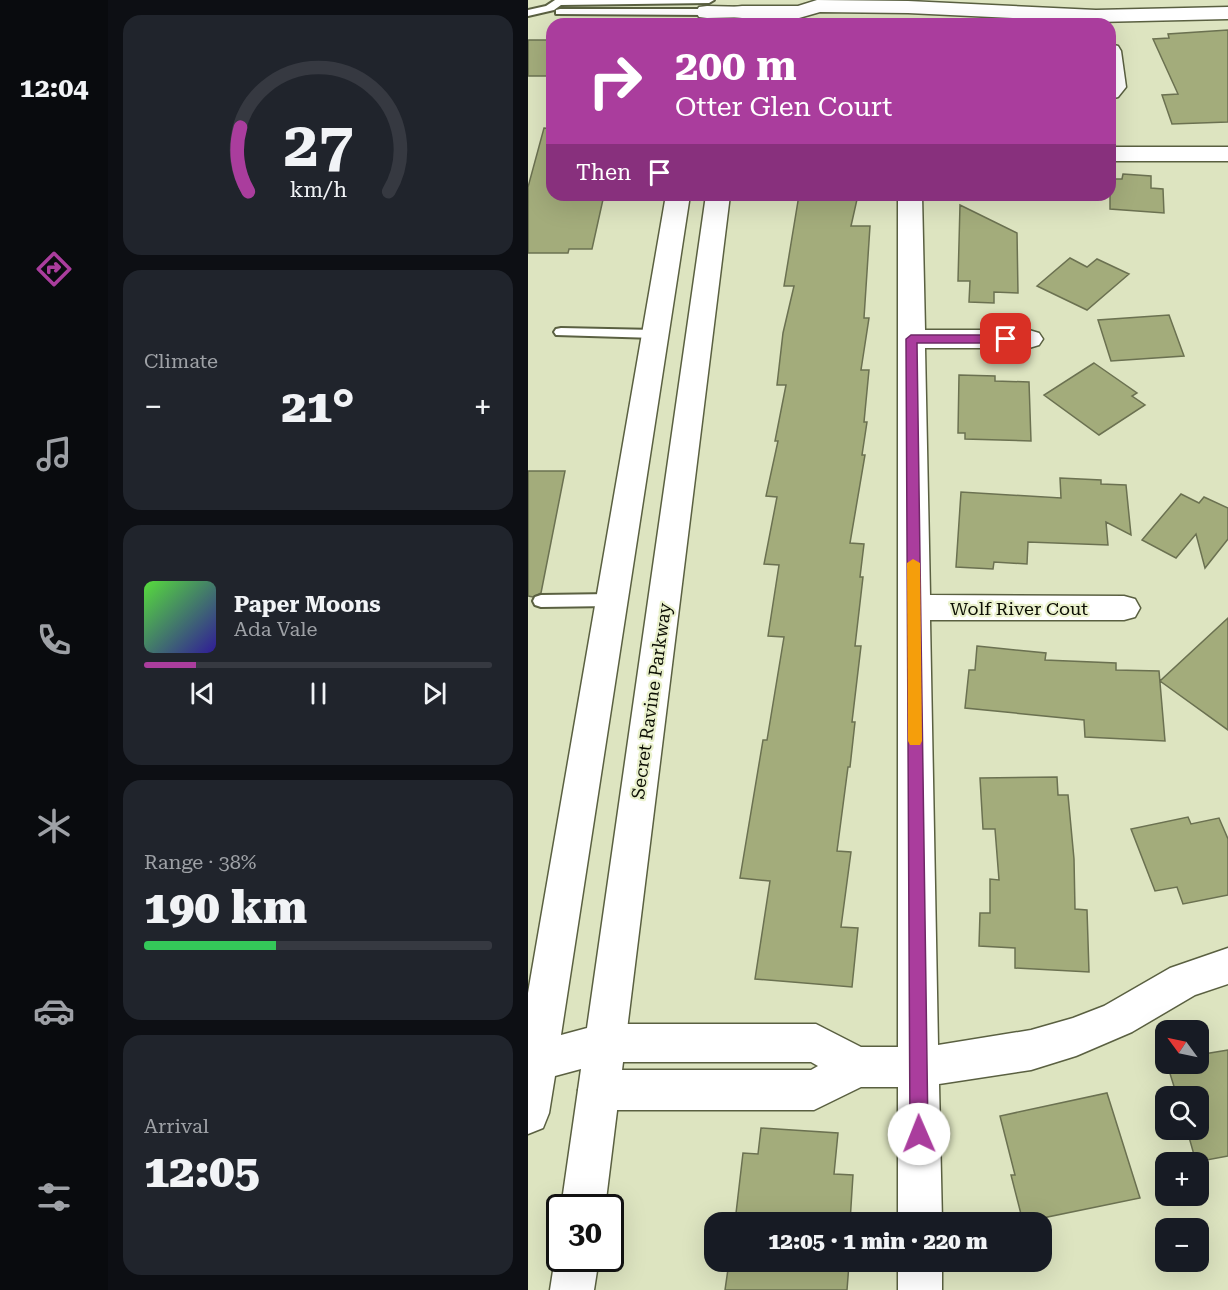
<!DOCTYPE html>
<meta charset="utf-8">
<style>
:root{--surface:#171b24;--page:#20242c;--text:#f1f3f6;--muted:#9ea1a6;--line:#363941;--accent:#aa3d9d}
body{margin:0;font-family:"Roboto Serif",serif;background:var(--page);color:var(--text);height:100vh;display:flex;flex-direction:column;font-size:22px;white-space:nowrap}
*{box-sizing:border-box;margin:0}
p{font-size:20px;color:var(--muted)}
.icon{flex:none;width:33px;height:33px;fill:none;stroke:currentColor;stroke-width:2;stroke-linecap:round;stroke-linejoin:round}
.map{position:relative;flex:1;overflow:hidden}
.details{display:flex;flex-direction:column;gap:15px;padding:15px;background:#0d0f14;width:420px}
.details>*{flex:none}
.banner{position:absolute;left:18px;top:18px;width:570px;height:183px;border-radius:18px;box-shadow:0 6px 24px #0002;background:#aa3d9d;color:#fff;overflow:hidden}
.needle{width:39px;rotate:303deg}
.fabs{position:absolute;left:627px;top:1020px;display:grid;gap:12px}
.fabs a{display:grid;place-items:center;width:54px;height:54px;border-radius:12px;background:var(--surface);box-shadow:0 6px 24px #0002;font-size:30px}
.speed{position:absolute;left:18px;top:1194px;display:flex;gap:12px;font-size:30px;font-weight:700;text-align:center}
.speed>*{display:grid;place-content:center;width:78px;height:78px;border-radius:50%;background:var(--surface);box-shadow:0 6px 24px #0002;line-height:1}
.speed .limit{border:3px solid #111;border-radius:9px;background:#fff;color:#111}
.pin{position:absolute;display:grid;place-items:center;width:51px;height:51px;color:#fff;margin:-26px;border-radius:12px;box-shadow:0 3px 9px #0006}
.me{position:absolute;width:66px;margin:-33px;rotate:359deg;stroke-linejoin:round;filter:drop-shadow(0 0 4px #0008)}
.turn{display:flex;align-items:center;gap:21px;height:126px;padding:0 30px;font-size:27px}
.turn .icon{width:78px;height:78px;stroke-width:2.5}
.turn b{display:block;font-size:42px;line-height:51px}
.then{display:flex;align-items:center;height:57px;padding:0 30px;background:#0003;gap:12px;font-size:22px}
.big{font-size:45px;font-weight:800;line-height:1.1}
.details .tile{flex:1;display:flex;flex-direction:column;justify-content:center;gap:9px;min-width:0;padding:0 21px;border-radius:18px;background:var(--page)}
.details .dial{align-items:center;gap:0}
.dial svg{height:156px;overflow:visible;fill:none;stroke:var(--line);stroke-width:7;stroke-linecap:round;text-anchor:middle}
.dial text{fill:var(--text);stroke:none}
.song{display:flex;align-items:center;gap:18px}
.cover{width:72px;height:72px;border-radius:9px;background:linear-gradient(135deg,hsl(110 70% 55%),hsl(250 70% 35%))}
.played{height:6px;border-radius:3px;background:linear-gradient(90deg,var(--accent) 15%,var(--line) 15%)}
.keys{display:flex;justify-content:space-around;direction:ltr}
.heat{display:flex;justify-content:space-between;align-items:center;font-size:33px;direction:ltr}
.charge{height:9px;border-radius:4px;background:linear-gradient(90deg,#34c759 38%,var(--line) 0)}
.trip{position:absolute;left:176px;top:1212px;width:348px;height:60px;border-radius:18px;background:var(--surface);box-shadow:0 6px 24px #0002;font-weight:800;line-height:60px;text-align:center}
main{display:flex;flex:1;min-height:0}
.menu{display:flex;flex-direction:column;width:108px;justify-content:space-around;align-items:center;background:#090b0e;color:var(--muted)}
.menu .icon{width:42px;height:42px}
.menu .on{color:var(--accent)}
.menu b{font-size:27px;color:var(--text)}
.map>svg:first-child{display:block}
</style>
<main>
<nav class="menu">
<b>12:04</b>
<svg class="icon on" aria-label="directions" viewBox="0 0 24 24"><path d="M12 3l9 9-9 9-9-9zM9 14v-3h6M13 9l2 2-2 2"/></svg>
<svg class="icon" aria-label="music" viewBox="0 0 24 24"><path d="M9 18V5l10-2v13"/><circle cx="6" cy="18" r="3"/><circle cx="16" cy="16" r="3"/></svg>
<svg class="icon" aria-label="phone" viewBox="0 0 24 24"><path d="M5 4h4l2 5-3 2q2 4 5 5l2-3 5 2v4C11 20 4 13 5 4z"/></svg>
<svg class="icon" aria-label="climate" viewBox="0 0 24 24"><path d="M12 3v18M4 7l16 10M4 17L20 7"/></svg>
<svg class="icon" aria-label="car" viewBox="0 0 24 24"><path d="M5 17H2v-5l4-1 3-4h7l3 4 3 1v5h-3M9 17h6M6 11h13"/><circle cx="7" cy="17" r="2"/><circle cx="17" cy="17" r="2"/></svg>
<svg class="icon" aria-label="filters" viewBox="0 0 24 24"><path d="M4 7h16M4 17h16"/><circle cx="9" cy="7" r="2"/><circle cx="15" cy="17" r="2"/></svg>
</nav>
<section class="details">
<div class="tile dial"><svg viewBox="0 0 100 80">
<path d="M14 69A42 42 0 1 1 86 69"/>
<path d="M14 69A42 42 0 0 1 10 36" stroke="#aa3d9d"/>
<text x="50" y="56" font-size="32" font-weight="700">27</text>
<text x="50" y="72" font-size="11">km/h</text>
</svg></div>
<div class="tile"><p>Climate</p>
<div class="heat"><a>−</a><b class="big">21°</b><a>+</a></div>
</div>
<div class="tile">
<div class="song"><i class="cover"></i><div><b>Paper Moons</b><p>Ada Vale</p></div></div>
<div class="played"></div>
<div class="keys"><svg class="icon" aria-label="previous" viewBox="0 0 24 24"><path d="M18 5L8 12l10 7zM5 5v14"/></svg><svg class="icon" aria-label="pause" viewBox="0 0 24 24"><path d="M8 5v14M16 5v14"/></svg><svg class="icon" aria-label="next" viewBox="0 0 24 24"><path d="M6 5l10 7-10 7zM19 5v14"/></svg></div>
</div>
<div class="tile"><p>Range · 38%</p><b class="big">190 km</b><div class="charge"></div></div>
<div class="tile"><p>Arrival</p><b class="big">12:05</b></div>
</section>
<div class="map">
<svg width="700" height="1290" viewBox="0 0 700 1290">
<rect width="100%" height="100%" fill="#dde4c0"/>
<path fill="#a3ac7b" stroke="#6b7151" stroke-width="1.5" d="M700,30V122L644,124L634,95L650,94L625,39L641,38L640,34Z
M0,40H24V76H0Z
M16,128L24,129V195H76L64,249H41L40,253H0V187Z
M595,174L623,176V188L635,189L636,213L582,209V179H594Z
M271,195H330L323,226H342L336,318H341L333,370H341L336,422H339L334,455H337L322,543L336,544L332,577H335L327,646H333L324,722H327L322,767H320L309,851L323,852L313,927L330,928L324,987L227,979L242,881L212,878L235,740H239L256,637L240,636L251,565L236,564L249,497L238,496L250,441H247L258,385H249L255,333L266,286H256Z
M432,205L489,233L490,293L466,292V303L441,302L442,281H430Z
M542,258L559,267L569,259L601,274L559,310L509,286Z
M641,315L656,356L583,361L570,320Z
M566,363L609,393L604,396L617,405L571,435L516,395Z
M431,375L467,376V381L501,382L503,441L437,439V433H430Z
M0,471H37L13,593L5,597L0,596Z
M532,478L573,480V484L598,485L603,535L578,522L580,545L500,542L499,564L466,562L465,569L428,567L433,492L533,498Z
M653,494L671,503L676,497L700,508V539L677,568L668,534L648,558L614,540Z
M700,618V730L632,681Z
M449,646L518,653L517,660L588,663V670L631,671L637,741L557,737L556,720L437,708L441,670H447Z
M529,777L530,795H540L546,859L547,909L559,910L561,972L487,968V948L451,946L452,913H462V879L471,880L467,829H455L452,778Z
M660,817L663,824L691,818L700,839V895L655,904L649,887L627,891L603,829Z
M700,1050V1156L668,1162L659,1130H670V1096H649L639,1064H670V1055Z
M579,1093L612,1198L495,1222L483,1175H487L472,1116Z
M233,1128L310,1133L306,1174L325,1175L322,1222H207L215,1153L230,1154Z
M201,1262H319L321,1264L319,1290H197Z"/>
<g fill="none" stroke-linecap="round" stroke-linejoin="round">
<g stroke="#5a6041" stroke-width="4">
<path id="lane" d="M27,0H186L181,3L33,5L26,10L0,16V10L18,6Z
M32,9H179L184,12L179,15L28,14V10Z
M33,328L127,330L134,334L127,338L28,335L26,332L28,329Z
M83,594L89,596L91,600L89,604L83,606L13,607L7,605L5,601L7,597L13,595Z"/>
</g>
<g stroke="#5a6041" stroke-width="3">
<path id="street" d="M289,0L380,1L568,10L700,7V19L568,22L380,13L292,12L271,18H214L206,17L203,12L206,7L214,6H270Z
M582,44L590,46L593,51L598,87L590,97L582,99Z
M582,147H700V161H582Z
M370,195H394L397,330H501L511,333L515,339L511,345L501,348H397L402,595L596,596L607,599L612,608L607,617L596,620H402L410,1045L503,1030L545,1018L576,1006L642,968L700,948V984L667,995L604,1032L548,1056L503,1070L411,1084L414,1222H370V1087H333L286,1110H71L56,1104L50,1090L56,1076L71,1070H283L290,1066L283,1062H77L63,1057L57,1043L63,1029L77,1024H288L333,1047H370Z
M370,1262H414V1290H370Z"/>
</g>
<g stroke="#5a6041" stroke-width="3">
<path id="secondary" d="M179,6L222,7L225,12L222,17L179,18L171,17L168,12L171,7Z
M138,195H162L33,1035L59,1028L178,195H202L77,1208H33L53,1069L27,1076L21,1113L15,1128L0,1134V993Z
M32,1247V1258H71L66,1290H22L27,1258Z"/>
</g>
<use href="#lane" fill="#fff" fill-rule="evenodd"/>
<use href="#street" fill="#fff" fill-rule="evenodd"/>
<use href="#secondary" fill="#fff" fill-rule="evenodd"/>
</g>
<path fill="#aa3d9d" stroke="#6e2866" stroke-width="1.5" d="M383,335H478L483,339L478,343H389L400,1134L397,1140L391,1142L385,1140L382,1134L378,339Z"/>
<path fill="#f59e0b" d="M385,559L392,563L394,741L392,745H382L380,741L379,563Z"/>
<g text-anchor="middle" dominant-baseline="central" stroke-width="4.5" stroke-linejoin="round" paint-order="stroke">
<g font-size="18" fill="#0c0e04" stroke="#eaf1cd">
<text x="491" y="608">Wolf River Cout</text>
<text transform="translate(123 701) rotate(-82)">Secret Ravine Parkway</text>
</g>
</g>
</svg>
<div class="fabs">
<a><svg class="needle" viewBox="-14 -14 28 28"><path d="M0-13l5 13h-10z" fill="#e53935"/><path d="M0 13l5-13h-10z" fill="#9ea1a6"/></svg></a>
<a><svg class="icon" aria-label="search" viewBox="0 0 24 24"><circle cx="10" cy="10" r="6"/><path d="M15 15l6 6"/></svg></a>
<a>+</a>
<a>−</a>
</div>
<div class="speed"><div class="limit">30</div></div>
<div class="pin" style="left:478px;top:339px;background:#d93025"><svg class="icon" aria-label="arrive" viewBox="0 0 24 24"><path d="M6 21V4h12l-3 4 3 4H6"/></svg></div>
<svg class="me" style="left:391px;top:1134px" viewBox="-20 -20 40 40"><circle r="19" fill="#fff"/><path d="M0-13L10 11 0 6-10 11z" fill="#aa3d9d"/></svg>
<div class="trip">12:05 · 1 min · 220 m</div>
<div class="banner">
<div class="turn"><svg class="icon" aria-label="right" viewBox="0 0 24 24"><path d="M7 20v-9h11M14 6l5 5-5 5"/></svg><div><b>200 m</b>Otter Glen Court</div></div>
<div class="then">Then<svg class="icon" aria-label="arrive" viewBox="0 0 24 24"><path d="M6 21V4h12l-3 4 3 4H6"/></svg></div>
</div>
</div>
</main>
